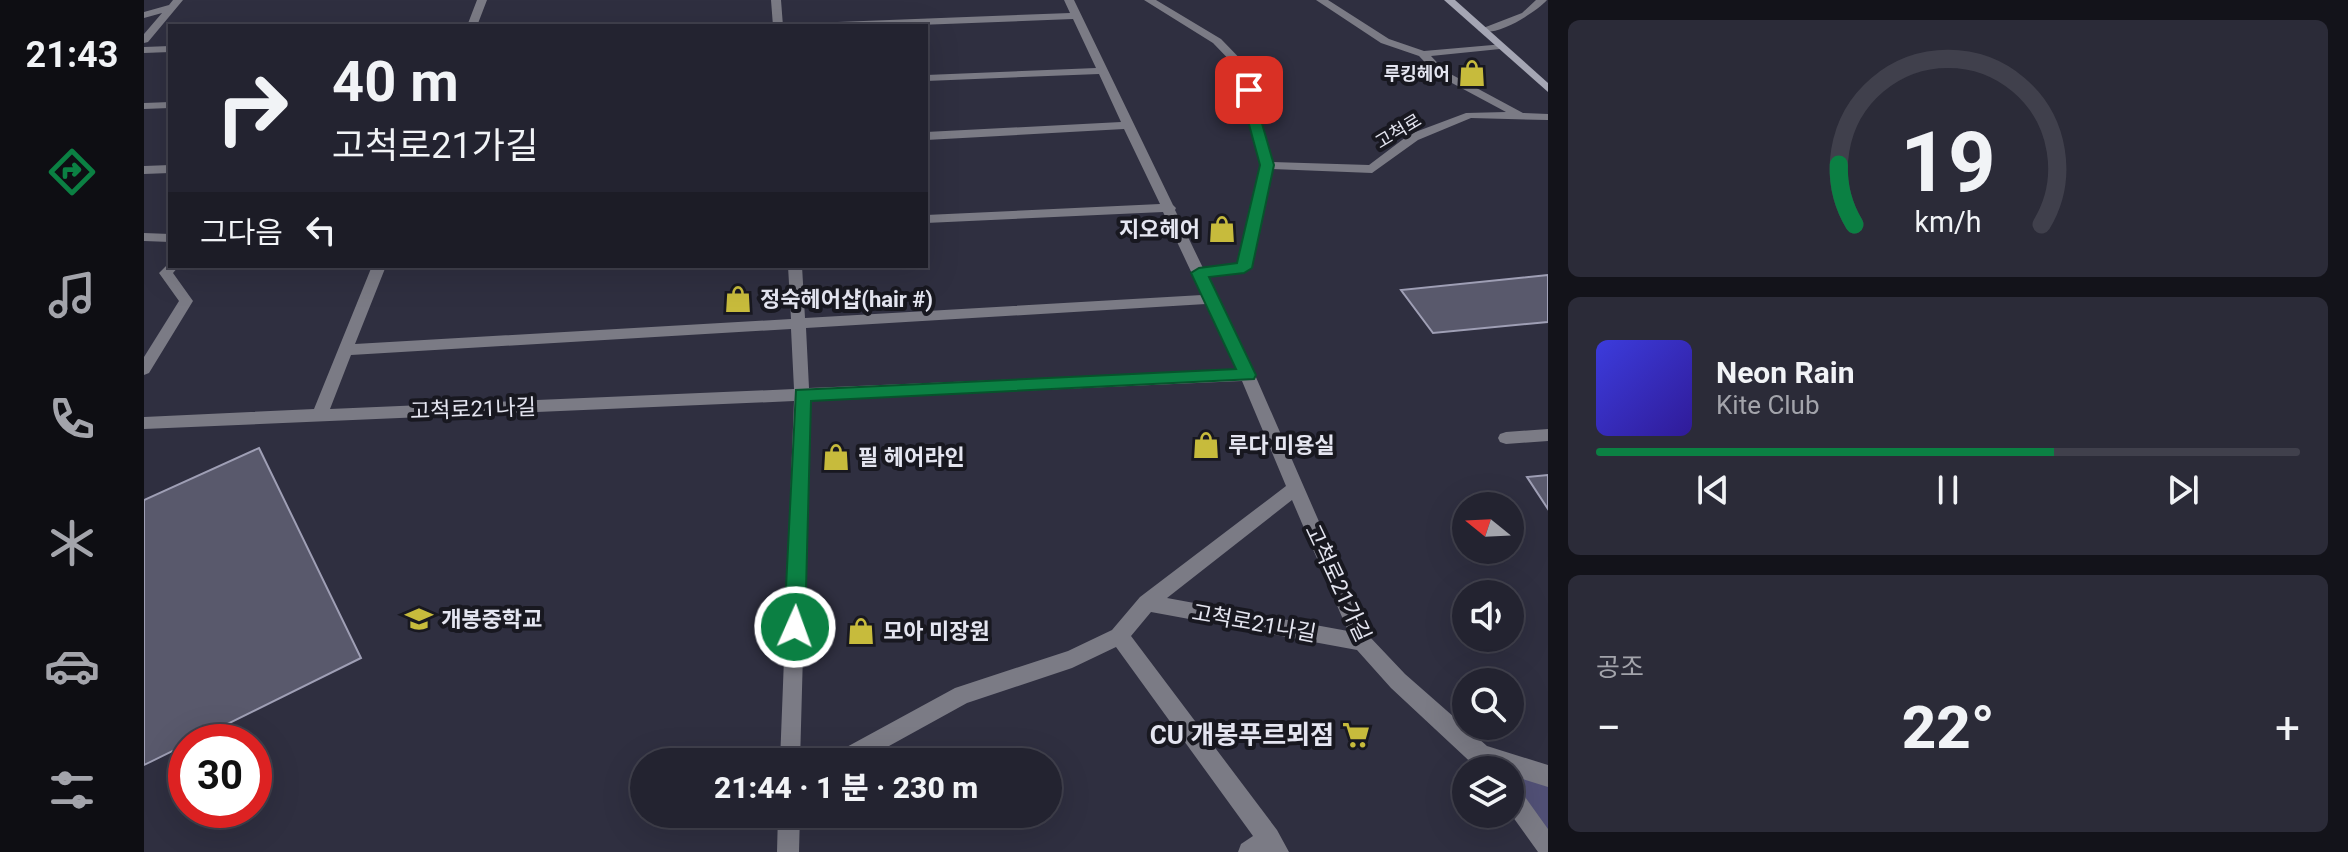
<!DOCTYPE html>
<html lang="ko">
<meta charset="utf-8">
<style>
:root{--surface:#232330;--page:#2b2b38;--text:#f1f3f6;--muted:#a3a4ab;--line:#40404c;--accent:#0b8043}
body{margin:0;font-family:Roboto,"Noto Sans KR",sans-serif;background:var(--page);color:var(--text);height:100vh;display:flex;flex-direction:column;font-size:30px;white-space:nowrap}
*{box-sizing:border-box;margin:0}
p{font-size:26px;color:var(--muted)}
.icon{flex:none;width:44px;height:44px;fill:none;stroke:currentColor;stroke-width:2;stroke-linecap:round;stroke-linejoin:round}
.map{position:relative;flex:1;overflow:hidden}
.drawer{display:flex;flex-direction:column;gap:20px;padding:20px;background:#13131a;width:800px}
.drawer>*{flex:none}
.top-card{position:absolute;left:24px;top:24px;width:760px;height:244px;border-radius:0px;box-shadow:0 8px 32px #0002,0 0 0 2px var(--line);background:#232330;color:var(--text);overflow:hidden}
.needle{width:52px;rotate:288deg}
.controls{position:absolute;left:1308px;top:492px;display:grid;gap:16px}
.controls a{display:grid;place-items:center;width:72px;height:72px;border-radius:50%;background:var(--surface);box-shadow:0 8px 32px #0002,0 0 0 2px var(--line);font-size:40px}
.speed{position:absolute;left:24px;top:724px;display:flex;gap:16px;font-size:40px;font-weight:700;text-align:center}
.speed>*{display:grid;place-content:center;width:104px;height:104px;border-radius:50%;background:var(--surface);box-shadow:0 8px 32px #0002,0 0 0 2px var(--line);line-height:1}
.speed .limit{border:12px solid #d22;background:#fff;color:#111}
.pin{position:absolute;display:grid;place-items:center;width:68px;height:68px;color:#fff;margin:-34px;border-radius:16px;box-shadow:0 4px 12px #0006}
.me{position:absolute;width:88px;margin:-44px;rotate:2deg;stroke-linejoin:round;filter:drop-shadow(0 0 6px #0008)}
.turn{display:flex;align-items:center;gap:28px;height:168px;padding:0 32px;font-size:36px}
.turn .icon{width:104px;height:104px;stroke-width:2.5}
.turn b{display:block;font-size:56px;line-height:68px}
.then{display:flex;align-items:center;height:76px;padding:0 32px;background:#0003;gap:16px;font-size:30px}
.big{font-size:60px;font-weight:800;line-height:1.1}
.drawer .tile{flex:1;display:flex;flex-direction:column;justify-content:center;gap:12px;min-width:0;padding:0 28px;border-radius:12px;background:var(--page)}
.drawer .dial{align-items:center;gap:0}
.dial svg{height:208px;overflow:visible;fill:none;stroke:var(--line);stroke-width:7;stroke-linecap:round;text-anchor:middle}
.dial text{fill:var(--text);stroke:none}
.song{display:flex;align-items:center;gap:24px}
.cover{width:96px;height:96px;border-radius:12px;background:linear-gradient(135deg,hsl(240 70% 55%),hsl(250 70% 35%))}
.played{height:8px;border-radius:4px;background:linear-gradient(90deg,var(--accent) 65%,var(--line) 65%)}
.keys{display:flex;justify-content:space-around;direction:ltr}
.heat{display:flex;justify-content:space-between;align-items:center;font-size:44px;direction:ltr}
.trip{position:absolute;left:486px;top:748px;width:432px;height:80px;border-radius:40px;background:var(--surface);box-shadow:0 8px 32px #0002,0 0 0 2px var(--line);font-weight:800;line-height:80px;text-align:center}
main{display:flex;flex:1;min-height:0}
.menu{display:flex;flex-direction:column;width:144px;justify-content:space-around;align-items:center;background:#0e0e13;color:var(--muted)}
.menu .icon{width:56px;height:56px}
.menu .on{color:var(--accent)}
.menu b{font-size:36px;color:var(--text)}
.map>svg:first-child{display:block}
</style>
<main>
<nav class="menu">
<b>21:43</b>
<svg class="icon on" aria-label="directions" viewBox="0 0 24 24"><path d="M12 3l9 9-9 9-9-9zM9 14v-3h6M13 9l2 2-2 2"/></svg>
<svg class="icon" aria-label="music" viewBox="0 0 24 24"><path d="M9 18V5l10-2v13"/><circle cx="6" cy="18" r="3"/><circle cx="16" cy="16" r="3"/></svg>
<svg class="icon" aria-label="phone" viewBox="0 0 24 24"><path d="M5 4h4l2 5-3 2q2 4 5 5l2-3 5 2v4C11 20 4 13 5 4z"/></svg>
<svg class="icon" aria-label="climate" viewBox="0 0 24 24"><path d="M12 3v18M4 7l16 10M4 17L20 7"/></svg>
<svg class="icon" aria-label="car" viewBox="0 0 24 24"><path d="M5 17H2v-5l4-1 3-4h7l3 4 3 1v5h-3M9 17h6M6 11h13"/><circle cx="7" cy="17" r="2"/><circle cx="17" cy="17" r="2"/></svg>
<svg class="icon" aria-label="filters" viewBox="0 0 24 24"><path d="M4 7h16M4 17h16"/><circle cx="9" cy="7" r="2"/><circle cx="15" cy="17" r="2"/></svg>
</nav>
<div class="map">
<svg width="1404" height="852" viewBox="0 0 1404 852">
<rect width="100%" height="100%" fill="#2f2f40"/>
<path fill="#515076" d="M1337,755L1404,776V830L1366,788V770Z"/>
<path fill="#59596c" stroke="#9f9fb5" stroke-width="2" d="M1404,275V322L1289,333L1257,290Z
M115,448L217,658L0,765V500Z
M1404,475V509L1383,477Z"/>
<g fill="none" stroke-linecap="round" stroke-linejoin="round">
<path fill="#7b7b85" fill-rule="evenodd" d="M1404,429V441L1362,444L1356,442L1354,438L1356,434L1362,432Z"/>
<path fill="#7b7b85" fill-rule="evenodd" d="M29,0H39L4,42L0,43V34L18,13L0,18V12L25,5Z
M333,0H343L333,26H323Z
M627,0H637L639,26H629Z
M920,0H930L1029,205L1032,208L1031,210L1059,268L1094,264L1117,165L1100,106L1099,74L1069,43L1000,0H1012L1077,39L1108,71L1112,106L1128,162L1225,165L1266,134L1322,113L1362,112L1293,75L1275,56L1237,43L1172,0H1184L1245,39L1280,51L1360,44V48L1356,49L1287,56L1301,71L1379,113L1404,114V120L1327,118L1274,140L1228,173L1128,169L1107,268L1100,273L1063,277L1111,375L1225,636L1261,674L1343,746L1404,765V787L1366,775V770H1335L1247,688L1213,650L1007,612L987,636L1133,830L1145,852H1094L1097,844L1109,836L972,647L928,668L823,703L716,762H685L688,755L811,688L924,651L968,630L996,597L1142,486L1098,381L666,400L656,762H636L650,401L0,429V417L170,409L228,266H242L211,344L647,319L644,266H658L661,318L1058,295L1019,212L782,223V215L1016,204L980,129L782,140V132L977,122L955,74L782,81V75L952,68L929,19L748,26H663L668,23L926,13ZM1062,304L1093,370L665,388L662,328ZM647,329L650,389L186,409L207,355ZM1148,500L1204,631L1023,598Z
M1392,0H1403C1391,13 1350,39 1334,30L1378,13Z
M26,46V52L0,53V47Z
M26,102V108L0,109V103Z
M26,165V173L0,174V166Z
M0,233L26,234V242L0,241Z
M26,262V266H35L29,273L49,301L5,373L0,375V357L35,301L15,273Z
M1366,784L1374,787L1404,829V852H1394L1366,813Z
M634,814H656L655,852H633Z"/>
<path fill="#a5a6b4" fill-rule="evenodd" d="M1300,0H1311L1404,83V92Z"/>
</g>
<path fill="#0b8043" stroke="#07532c" stroke-width="2" d="M1105,86L1112,90L1113,106L1130,165L1108,268L1100,273L1065,277L1112,375L1110,379L667,401L661,627L658,634L651,637L643,634L640,627L652,390L1092,369L1047,273L1055,268L1093,263L1116,165L1100,106L1099,90Z"/>
<defs>
<g id="shop-bare" transform="scale(2.16)"><path d="M-5-2.5h2.3a2.7 3.5 0 0 1 5.4 0H5L5.5 6h-11ZM-1.5-2.5h3a1.5 2.3 0 0 0-3 0Z" fill="#c7bb3c" stroke="#181820" stroke-width="2.5" paint-order="stroke"/></g>
<g id="school-bare" transform="scale(2.16)"><path d="M0-5L7-2L0 1L-7-2ZM-4 1L0 2.5L4 1V4Q0 6-4 4Z" fill="#c7bb3c" stroke="#181820" stroke-width="2.5" paint-order="stroke"/></g>
<g id="supermarket-bare" transform="scale(2.16)"><path d="M-6-5.5h2.5l.6 2H6L4.5 2H-2.5L-4.4-4H-6ZM-1.5 3.2a1.3 1.3 0 1 0 .1 0ZM3 3.2a1.3 1.3 0 1 0 .1 0Z" fill="#c7bb3c" stroke="#181820" stroke-width="2.5" paint-order="stroke"/></g>
</defs>
<g fill-rule="evenodd">
<use href="#shop-bare" x="1328" y="73"/>
<use href="#shop-bare" x="1078" y="229"/>
<use href="#shop-bare" x="594" y="299"/>
<use href="#shop-bare" x="1062" y="445"/>
<use href="#shop-bare" x="692" y="457"/>
<use href="#school-bare" x="275" y="619"/>
<use href="#shop-bare" x="717" y="631"/>
<use href="#supermarket-bare" x="1212" y="735"/>
</g>
<g text-anchor="middle" dominant-baseline="central" stroke-width="8" stroke-linejoin="round" paint-order="stroke">
<g font-size="18" font-weight="bold" fill="#e4e5f0" stroke="#181820" text-anchor="end">
<text x="1306" y="73">루킹헤어</text>
</g>
<g font-size="18" fill="#e4e5f0" stroke="#181820">
<text transform="translate(1254 131) rotate(-31)">고척로</text>
</g>
<g font-size="22" font-weight="bold" fill="#e4e5f0" stroke="#181820" text-anchor="start">
<text x="1056" y="229" text-anchor="end">지오헤어</text>
<text x="616" y="299">정숙헤어샵(hair #)</text>
<text x="1084" y="445">루다 미용실</text>
<text x="714" y="457">필 헤어라인</text>
<text x="297" y="619">개봉중학교</text>
<text x="739" y="631">모아 미장원</text>
</g>
<g font-size="22" fill="#e4e5f0" stroke="#181820">
<text transform="translate(329 409) rotate(-2)">고척로21나길</text>
<text transform="translate(1194 583) rotate(65)">고척로21가길</text>
<text transform="translate(1110 623) rotate(10)">고척로21나길</text>
</g>
<g font-size="26" font-weight="bold" fill="#e4e5f0" stroke="#181820" text-anchor="end">
<text x="1190" y="735">CU 개봉푸르뫼점</text>
</g>
</g>
</svg>
<div class="controls">
<a><svg class="needle" viewBox="-14 -14 28 28"><path d="M0-13l5 13h-10z" fill="#e53935"/><path d="M0 13l5-13h-10z" fill="#a3a4ab"/></svg></a>
<a><svg class="icon" aria-label="sound" viewBox="0 0 24 24"><path d="M4 9h4l5-4v14l-5-4H4zM17 9q2 3 0 6"/></svg></a>
<a><svg class="icon" aria-label="search" viewBox="0 0 24 24"><circle cx="10" cy="10" r="6"/><path d="M15 15l6 6"/></svg></a>
<a><svg class="icon" aria-label="layers" viewBox="0 0 24 24"><path d="M12 4l9 5-9 5-9-5zM3 14l9 5 9-5"/></svg></a>
</div>
<div class="speed"><div class="limit">30</div></div>
<div class="pin" style="left:1105px;top:90px;background:#d93025"><svg class="icon" aria-label="arrive" viewBox="0 0 24 24"><path d="M6 21V4h12l-3 4 3 4H6"/></svg></div>
<svg class="me" style="left:651px;top:627px" viewBox="-20 -20 40 40"><circle r="17" fill="#0b8043" stroke="#fff" stroke-width="3"/><path d="M0-11L8 9 0 5-8 9z" fill="#fff"/></svg>
<div class="trip">21:44 · 1 분 · 230 m</div>
<div class="top-card">
<div class="turn"><svg class="icon" aria-label="right" viewBox="0 0 24 24"><path d="M7 20v-9h11M14 6l5 5-5 5"/></svg><div><b>40 m</b>고척로21가길</div></div>
<div class="then">그다음<svg class="icon" aria-label="left" viewBox="0 0 24 24"><path d="M17 20v-9H6M10 6l-5 5 5 5"/></svg></div>
</div>
</div>
<section class="drawer">
<div class="tile dial"><svg viewBox="0 0 100 80">
<path d="M14 69A42 42 0 1 1 86 69"/>
<path d="M14 69A42 42 0 0 1 8 46" stroke="#0b8043"/>
<text x="50" y="56" font-size="32" font-weight="700">19</text>
<text x="50" y="72" font-size="11">km/h</text>
</svg></div>
<div class="tile">
<div class="song"><i class="cover"></i><div><b>Neon Rain</b><p>Kite Club</p></div></div>
<div class="played"></div>
<div class="keys"><svg class="icon" aria-label="previous" viewBox="0 0 24 24"><path d="M18 5L8 12l10 7zM5 5v14"/></svg><svg class="icon" aria-label="pause" viewBox="0 0 24 24"><path d="M8 5v14M16 5v14"/></svg><svg class="icon" aria-label="next" viewBox="0 0 24 24"><path d="M6 5l10 7-10 7zM19 5v14"/></svg></div>
</div>
<div class="tile"><p>공조</p>
<div class="heat"><a>−</a><b class="big">22°</b><a>+</a></div>
</div>
</section>
</main>
